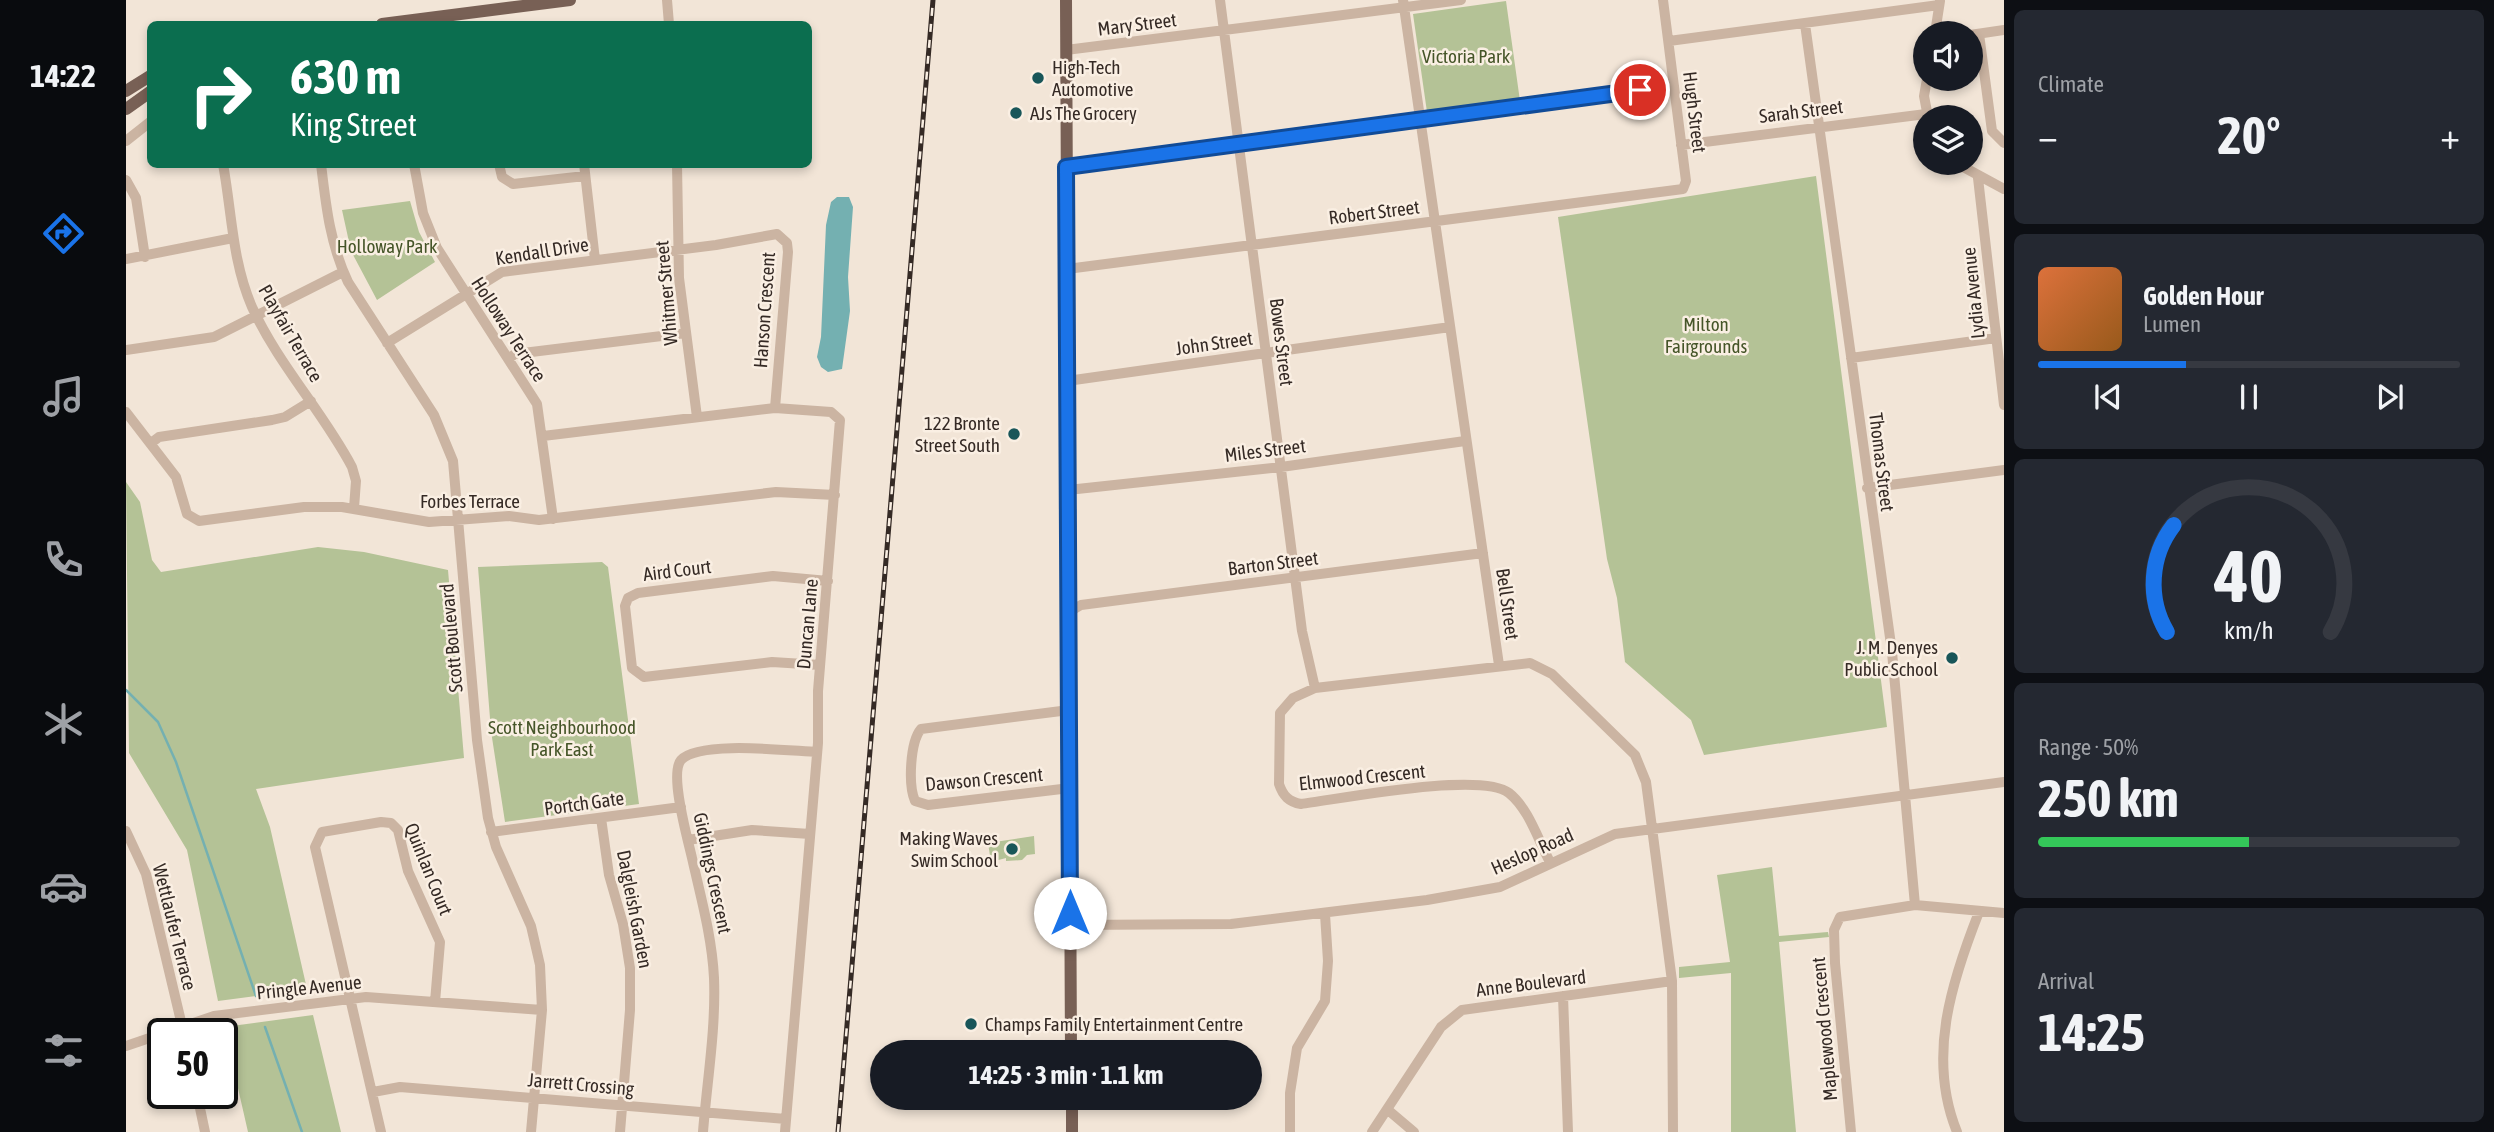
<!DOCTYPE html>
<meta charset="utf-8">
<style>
:root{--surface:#171b24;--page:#242831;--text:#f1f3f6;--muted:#9ea1a6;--line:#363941;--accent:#1a73e8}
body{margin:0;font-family:"Asap Condensed",sans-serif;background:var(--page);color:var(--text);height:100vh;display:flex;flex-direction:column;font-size:26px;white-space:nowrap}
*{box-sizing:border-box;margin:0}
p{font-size:23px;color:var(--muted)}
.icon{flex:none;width:38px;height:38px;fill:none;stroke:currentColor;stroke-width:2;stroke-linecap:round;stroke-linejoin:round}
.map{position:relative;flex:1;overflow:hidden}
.side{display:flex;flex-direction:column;gap:10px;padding:10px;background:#0d0f14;width:490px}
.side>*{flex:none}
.banner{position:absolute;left:21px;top:21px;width:665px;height:147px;border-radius:10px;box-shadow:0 4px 10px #0003;background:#0b6e4f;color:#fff;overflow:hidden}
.controls{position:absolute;left:1787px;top:21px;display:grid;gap:14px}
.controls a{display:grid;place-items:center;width:70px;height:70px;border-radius:50%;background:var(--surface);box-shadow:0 4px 10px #0003;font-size:35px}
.speed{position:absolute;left:21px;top:1018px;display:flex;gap:14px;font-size:35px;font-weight:700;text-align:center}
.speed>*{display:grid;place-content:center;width:91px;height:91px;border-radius:50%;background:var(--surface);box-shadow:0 4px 10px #0003;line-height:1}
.speed .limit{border:4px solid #111;border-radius:10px;background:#fff;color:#111}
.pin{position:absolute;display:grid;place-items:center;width:60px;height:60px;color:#fff;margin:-30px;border:4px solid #fff;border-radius:50%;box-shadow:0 2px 7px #0007}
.me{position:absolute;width:77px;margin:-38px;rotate:0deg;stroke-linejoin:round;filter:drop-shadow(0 0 5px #0008)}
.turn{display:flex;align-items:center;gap:24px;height:147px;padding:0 28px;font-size:32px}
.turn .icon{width:91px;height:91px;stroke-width:2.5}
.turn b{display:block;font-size:49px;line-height:60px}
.big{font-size:52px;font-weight:700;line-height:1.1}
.side .tile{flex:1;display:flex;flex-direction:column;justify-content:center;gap:10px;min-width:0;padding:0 24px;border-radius:10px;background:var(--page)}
.side .dial{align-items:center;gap:0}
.dial svg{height:182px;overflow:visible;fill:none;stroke:var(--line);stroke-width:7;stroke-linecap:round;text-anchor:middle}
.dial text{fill:var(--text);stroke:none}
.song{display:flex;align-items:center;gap:21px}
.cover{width:84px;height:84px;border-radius:10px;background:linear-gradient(135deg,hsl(20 70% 55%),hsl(30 70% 35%))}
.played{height:7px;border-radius:4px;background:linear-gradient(90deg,var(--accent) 35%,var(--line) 35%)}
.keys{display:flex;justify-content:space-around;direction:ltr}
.heat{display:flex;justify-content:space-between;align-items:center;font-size:38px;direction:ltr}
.charge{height:10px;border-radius:5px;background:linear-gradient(90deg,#34c759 50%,var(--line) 0)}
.trip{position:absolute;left:744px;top:1040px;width:392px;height:70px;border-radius:35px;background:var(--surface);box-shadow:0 4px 10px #0003;font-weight:700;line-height:70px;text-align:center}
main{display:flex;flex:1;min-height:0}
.tabs{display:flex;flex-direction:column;width:126px;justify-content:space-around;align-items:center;background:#090b0e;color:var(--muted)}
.tabs .icon{width:49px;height:49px}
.tabs .selected{color:var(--accent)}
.tabs b{font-size:32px;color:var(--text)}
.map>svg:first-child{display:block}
</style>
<main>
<nav class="tabs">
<b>14:22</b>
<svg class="icon selected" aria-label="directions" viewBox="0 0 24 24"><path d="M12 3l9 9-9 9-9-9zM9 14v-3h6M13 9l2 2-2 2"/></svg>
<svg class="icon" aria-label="music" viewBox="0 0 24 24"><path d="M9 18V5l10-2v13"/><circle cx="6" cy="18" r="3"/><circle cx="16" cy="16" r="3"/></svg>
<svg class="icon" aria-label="phone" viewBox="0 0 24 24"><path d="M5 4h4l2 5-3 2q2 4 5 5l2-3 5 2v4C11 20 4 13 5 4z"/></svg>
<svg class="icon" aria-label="climate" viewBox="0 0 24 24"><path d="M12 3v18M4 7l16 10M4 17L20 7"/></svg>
<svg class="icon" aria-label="car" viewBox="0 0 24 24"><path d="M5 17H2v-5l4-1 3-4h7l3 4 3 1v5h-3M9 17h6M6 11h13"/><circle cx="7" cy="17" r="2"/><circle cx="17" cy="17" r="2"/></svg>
<svg class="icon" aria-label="filters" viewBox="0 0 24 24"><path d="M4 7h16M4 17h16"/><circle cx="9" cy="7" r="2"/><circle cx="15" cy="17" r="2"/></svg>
</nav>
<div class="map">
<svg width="1878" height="1132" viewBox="0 0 1878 1132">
<rect width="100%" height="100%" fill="#f2e5d7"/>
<path fill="#b4c296" d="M1380,1L1394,101L1301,112L1287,14Z
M1690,176L1761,727L1578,755L1565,720L1499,662L1491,598L1481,559L1432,217Z
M284,201L293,232L309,262L251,300L225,251L216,210Z
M0,482L14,502L26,560L35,572L192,547L238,552L322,570L338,758L130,789L144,827L181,989L92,1001L61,850L3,753Z
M476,562L482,567L513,804L379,822L365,731L352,567Z
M908,836L909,854L901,855L896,860L880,861V858L865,862L862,843Z
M1646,867L1653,936L1702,932L1703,937L1653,942L1670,1132H1605V973L1553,978V967L1604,962L1591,875Z
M187,1015L215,1132H122L98,1027Z"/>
<path fill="#74b0b1" d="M711,197H723L727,207L722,277L724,311L716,369L702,372L695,367L691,357L695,337L700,225L705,202Z"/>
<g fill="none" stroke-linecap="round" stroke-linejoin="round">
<path stroke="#74b0b1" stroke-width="2.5" d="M0,690L32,722L50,762L130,996
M139,1027L176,1132"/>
<path stroke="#cbb4a2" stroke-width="10" d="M541,0L543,24
M1094,0L1176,631L1189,688
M1277,0L1373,665
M1679,24L1766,652L1789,905
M1809,33L1814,1
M1853,34L1866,131L1878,143
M1844,35L1878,30
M1543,41L1813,5
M940,50L1335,0
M1801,79L1798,96L1802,117
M0,141L24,122
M1555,145L1800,114
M1830,163L1878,189
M97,164C106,213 106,261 126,307C152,364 197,412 226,467L230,481L228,508
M195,164C200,206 204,244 222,282L308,415L327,461L351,740L362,818L370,847L405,926L414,965L416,1010L405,1132
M288,164L297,213L311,248L411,404L427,519
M373,164L376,177L387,184L459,176
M458,164L469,260
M551,164L553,278L571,417
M940,167L1548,86
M1852,178L1878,405
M0,180L10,198L19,257
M0,259L107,238
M941,269L1557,189L1560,181L1537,0
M261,343L376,272L590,245L651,234L661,243L662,252L649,408
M0,350L88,337L217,272
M1725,358L1870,338
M382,359L389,354L560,333
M941,381L1324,327
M0,412L50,477L61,514L73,521L178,507H216L303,522L383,516L413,520L650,492L709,495
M417,436L649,408L705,412L714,420L692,691V743L659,1132
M25,443L33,437L146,420L159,417L185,401
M1741,488L1878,470
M942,490L1155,467L1339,441
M943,612L955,605L1357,553
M694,665L646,662L518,677L506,668L499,606L502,598L512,593L647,576L702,581
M943,710L795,729C784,742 782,785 789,801L802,805L944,788
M475,818L483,875L497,924L504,968V1010L494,1132
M0,831L20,874L58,1034
M365,832L555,807
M562,840L626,830L684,834
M1424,862C1412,840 1403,809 1383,793C1355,771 1214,799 1175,804C1163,802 1157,796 1153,784L1154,713L1167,698L1189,688L1404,663L1426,674L1509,755L1520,782L1546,981L1547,1132
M944,925L1105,924L1301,900L1374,887L1489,834L1878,782
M1437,996L1442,1132
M0,1046L88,1016L240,997L416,1010
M247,1092L274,1087L660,1119
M71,1094L79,1132
M1262,1110L1288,1132
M255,1132L189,847L196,832L255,822L265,823L272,830L282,871L314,942L309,1002
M577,1132C581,1081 590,1029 588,978C586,937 575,898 566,858C562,840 543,774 555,760C573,740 665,751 691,752
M1164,1132V1093L1171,1048L1199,1001L1202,961L1199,914
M1246,1132L1315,1027L1336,1010L1546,981
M1725,1132L1709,963L1708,930L1714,917L1789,905L1878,913
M1831,1132C1801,1058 1825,983 1853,912"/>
<path stroke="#786055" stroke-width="12" d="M940,0L945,1052
M256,24L444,0
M0,91L24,76
M0,109L24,92
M946,1097V1132"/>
<g stroke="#352a25" stroke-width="5">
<path id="rail" d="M712,1132L807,0"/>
</g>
<use href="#rail" stroke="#faefe3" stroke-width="2.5" stroke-dasharray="8" stroke-linecap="butt"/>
</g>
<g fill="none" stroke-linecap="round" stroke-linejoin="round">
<g stroke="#114b97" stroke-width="18">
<path id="route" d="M944,913L940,167L1514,90"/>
</g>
<use href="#route" stroke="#1a73e8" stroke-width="12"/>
</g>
<g fill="#195659" stroke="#faefe3" stroke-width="2.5">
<circle cx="912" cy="78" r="7"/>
<circle cx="890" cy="113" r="7"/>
<circle cx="888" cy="434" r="7"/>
<circle cx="1826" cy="658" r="7"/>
<circle cx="886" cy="849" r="7"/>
<circle cx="845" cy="1024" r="7"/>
</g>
<g text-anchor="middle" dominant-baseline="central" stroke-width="5" stroke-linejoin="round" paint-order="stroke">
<g font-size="19" fill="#352a25" stroke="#faefe3">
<text transform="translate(1011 24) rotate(-7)">Mary Street</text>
<text transform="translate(1675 111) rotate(-7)">Sarah Street</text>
<text transform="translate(1569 112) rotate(83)">Hugh Street</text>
<text transform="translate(1248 212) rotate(-7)">Robert Street</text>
<text transform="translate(416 251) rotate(-9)">Kendall Drive</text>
<text transform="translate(540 293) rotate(-95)">Whitmer Street</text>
<text transform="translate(1847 293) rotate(-96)">Lydia Avenue</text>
<text transform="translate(638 310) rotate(-86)">Hanson Crescent</text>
<text transform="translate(383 329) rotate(57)">Holloway Terrace</text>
<text transform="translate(165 333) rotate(60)">Playfair Terrace</text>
<text transform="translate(1156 342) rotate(83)">Bowes Street</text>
<text transform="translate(1088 343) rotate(-8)">John Street</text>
<text transform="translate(1139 450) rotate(-7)">Miles Street</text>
<text transform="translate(1756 462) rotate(83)">Thomas Street</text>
<text x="344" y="501">Forbes Terrace</text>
<text transform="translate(1147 563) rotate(-7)">Barton Street</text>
<text transform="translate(551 570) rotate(-7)">Aird Court</text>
<text transform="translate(1382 604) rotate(82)">Bell Street</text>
<text transform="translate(681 624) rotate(-85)">Duncan Lane</text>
<text transform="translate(325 638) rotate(-95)">Scott Boulevard</text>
<text transform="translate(1236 777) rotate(-6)">Elmwood Crescent</text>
<text transform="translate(858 779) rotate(-5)">Dawson Crescent</text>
<text transform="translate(458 803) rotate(-8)">Portch Gate</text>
<text transform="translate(1406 851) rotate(-24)">Heslop Road</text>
<text transform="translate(303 869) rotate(68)">Quinlan Court</text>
<text transform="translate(587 873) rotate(78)">Giddings Crescent</text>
<text transform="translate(509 909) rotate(79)">Dalgleish Garden</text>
<text transform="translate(49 927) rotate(76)">Wettlaufer Terrace</text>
<text transform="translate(1405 983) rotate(-7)">Anne Boulevard</text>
<text transform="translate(183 987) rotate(-6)">Pringle Avenue</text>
<text transform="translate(1698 1029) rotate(-95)">Maplewood Crescent</text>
<text transform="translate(455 1084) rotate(5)">Jarrett Crossing</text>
</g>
<g font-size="19" fill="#455528" stroke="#faefe3">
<text x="1340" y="56">Victoria Park</text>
<text x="261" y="246">Holloway Park</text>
<text x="1580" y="324">Milton<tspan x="1580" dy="22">Fairgrounds</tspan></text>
<text x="436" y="727">Scott Neighbourhood<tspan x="436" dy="22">Park East</tspan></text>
</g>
<g font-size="19" fill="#352a25" stroke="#faefe3" text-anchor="start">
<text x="926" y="67">High-Tech<tspan x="926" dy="22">Automotive</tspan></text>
<text x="904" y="113">AJs The Grocery</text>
<text x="874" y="423" text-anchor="end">122 Bronte<tspan x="874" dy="22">Street South</tspan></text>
<text x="1812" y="647" text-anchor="end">J. M. Denyes<tspan x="1812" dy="22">Public School</tspan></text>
<text x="872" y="838" text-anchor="end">Making Waves<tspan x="872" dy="22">Swim School</tspan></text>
<text x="859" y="1024">Champs Family Entertainment Centre</text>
</g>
</g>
</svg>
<div class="controls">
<a><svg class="icon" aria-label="sound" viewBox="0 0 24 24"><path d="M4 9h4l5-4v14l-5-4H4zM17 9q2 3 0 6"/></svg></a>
<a><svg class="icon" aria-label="layers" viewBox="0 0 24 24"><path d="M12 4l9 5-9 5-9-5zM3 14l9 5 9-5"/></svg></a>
</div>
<div class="speed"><div class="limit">50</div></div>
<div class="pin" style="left:1514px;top:90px;background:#d93025"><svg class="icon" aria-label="arrive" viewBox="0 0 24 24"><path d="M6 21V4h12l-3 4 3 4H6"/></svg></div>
<svg class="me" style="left:944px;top:913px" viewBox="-20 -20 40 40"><circle r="19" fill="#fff"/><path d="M0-13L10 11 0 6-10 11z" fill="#1a73e8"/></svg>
<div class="trip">14:25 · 3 min · 1.1 km</div>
<div class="banner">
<div class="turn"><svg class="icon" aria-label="right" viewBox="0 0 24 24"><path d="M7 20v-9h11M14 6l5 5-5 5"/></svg><div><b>630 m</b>King Street</div></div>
</div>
</div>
<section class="side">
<div class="tile"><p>Climate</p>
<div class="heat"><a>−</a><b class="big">20°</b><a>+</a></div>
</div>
<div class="tile">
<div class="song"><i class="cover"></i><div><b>Golden Hour</b><p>Lumen</p></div></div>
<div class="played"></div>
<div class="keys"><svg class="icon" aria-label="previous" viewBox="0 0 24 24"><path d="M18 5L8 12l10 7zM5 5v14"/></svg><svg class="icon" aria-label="pause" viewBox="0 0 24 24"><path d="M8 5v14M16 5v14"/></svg><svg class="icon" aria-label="next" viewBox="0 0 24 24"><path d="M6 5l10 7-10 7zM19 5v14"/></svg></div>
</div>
<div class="tile dial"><svg viewBox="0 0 100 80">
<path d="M14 69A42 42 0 1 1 86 69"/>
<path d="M14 69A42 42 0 0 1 17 22" stroke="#1a73e8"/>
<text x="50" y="56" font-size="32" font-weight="700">40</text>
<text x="50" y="72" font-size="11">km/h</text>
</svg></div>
<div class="tile"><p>Range · 50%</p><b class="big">250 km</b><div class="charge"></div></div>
<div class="tile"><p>Arrival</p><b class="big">14:25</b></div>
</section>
</main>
